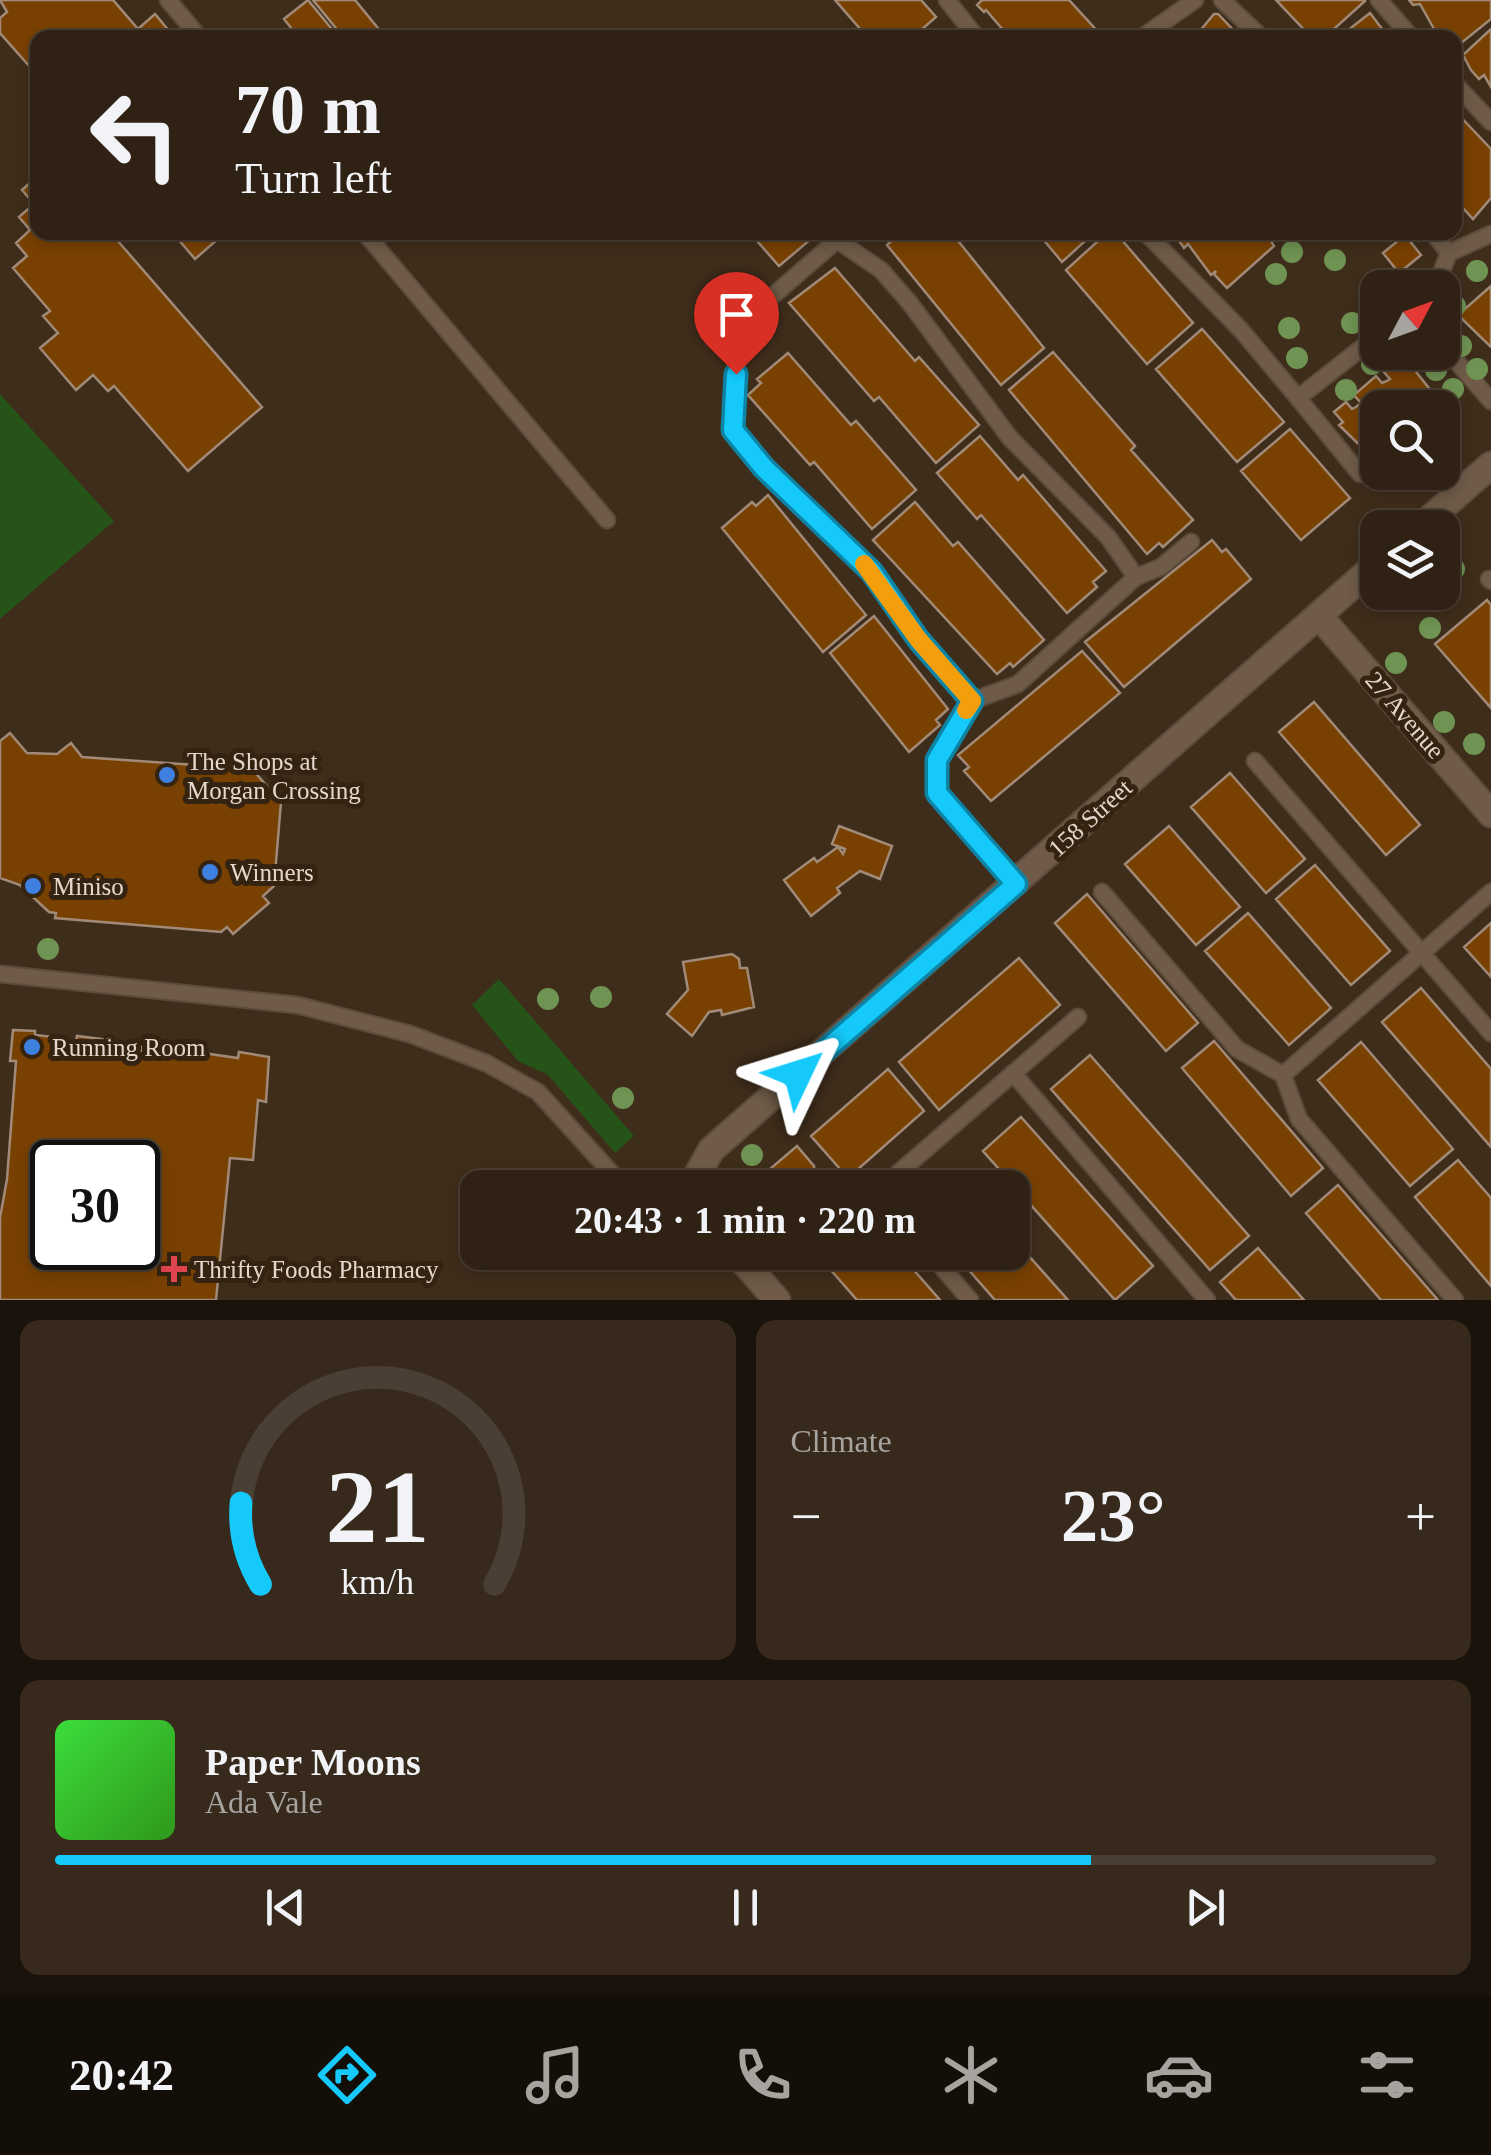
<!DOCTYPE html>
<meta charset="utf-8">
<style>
:root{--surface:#2f2214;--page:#372a1d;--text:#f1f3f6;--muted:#a7a4a0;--line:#4a3f34;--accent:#15cafb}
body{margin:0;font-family:"Times New Roman",serif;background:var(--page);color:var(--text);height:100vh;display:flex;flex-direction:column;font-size:38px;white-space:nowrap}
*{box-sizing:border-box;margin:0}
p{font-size:32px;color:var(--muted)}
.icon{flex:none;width:55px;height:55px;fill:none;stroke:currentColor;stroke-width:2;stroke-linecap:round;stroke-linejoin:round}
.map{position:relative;height:1300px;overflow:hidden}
.details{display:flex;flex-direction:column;gap:20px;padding:20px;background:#1a130b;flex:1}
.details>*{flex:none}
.guide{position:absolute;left:30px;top:30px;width:1432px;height:210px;border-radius:20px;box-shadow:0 5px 15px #0003,0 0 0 2px var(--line);background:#2f2214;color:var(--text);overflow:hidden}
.needle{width:65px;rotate:49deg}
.tools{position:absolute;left:1360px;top:270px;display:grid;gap:20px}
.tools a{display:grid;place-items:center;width:100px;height:100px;border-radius:20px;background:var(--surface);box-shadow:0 5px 15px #0003,0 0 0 2px var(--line);font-size:50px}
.speed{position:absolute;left:30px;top:1140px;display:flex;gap:20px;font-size:50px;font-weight:700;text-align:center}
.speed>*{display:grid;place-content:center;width:130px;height:130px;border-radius:50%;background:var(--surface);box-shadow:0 5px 15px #0003,0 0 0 2px var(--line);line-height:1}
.speed .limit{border:5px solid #111;border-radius:15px;background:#fff;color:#111}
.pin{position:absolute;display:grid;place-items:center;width:85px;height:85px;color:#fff;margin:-102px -42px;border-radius:50% 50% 50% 0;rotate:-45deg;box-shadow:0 0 10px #0007}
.pin .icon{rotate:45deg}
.me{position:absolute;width:110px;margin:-55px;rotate:49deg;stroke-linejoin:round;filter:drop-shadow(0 0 8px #0008)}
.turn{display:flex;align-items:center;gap:35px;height:210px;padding:0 40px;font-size:45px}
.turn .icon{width:130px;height:130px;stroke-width:2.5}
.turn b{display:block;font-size:70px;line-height:85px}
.big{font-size:75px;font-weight:800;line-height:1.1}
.details .tile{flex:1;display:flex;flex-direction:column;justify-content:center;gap:15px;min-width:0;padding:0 35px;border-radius:20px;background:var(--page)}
.details .dial{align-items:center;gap:0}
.dial svg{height:260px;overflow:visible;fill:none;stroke:var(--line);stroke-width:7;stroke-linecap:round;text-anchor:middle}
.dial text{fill:var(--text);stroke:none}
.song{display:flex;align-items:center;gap:30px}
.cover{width:120px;height:120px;border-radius:15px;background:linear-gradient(135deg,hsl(120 70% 55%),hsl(110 70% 35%))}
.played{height:10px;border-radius:5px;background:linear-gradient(90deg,var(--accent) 75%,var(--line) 75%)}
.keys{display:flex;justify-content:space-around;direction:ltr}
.heat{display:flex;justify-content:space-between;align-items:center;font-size:55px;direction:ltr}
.details .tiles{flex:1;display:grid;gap:20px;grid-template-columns:1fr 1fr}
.tile:last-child{grid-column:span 2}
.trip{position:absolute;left:460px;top:1170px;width:570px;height:100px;border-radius:20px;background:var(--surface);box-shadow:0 5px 15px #0003,0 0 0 2px var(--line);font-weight:800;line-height:100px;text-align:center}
.tab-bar{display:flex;height:160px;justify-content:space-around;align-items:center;background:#130e08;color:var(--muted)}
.tab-bar .icon{width:70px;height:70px}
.tab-bar .on{color:var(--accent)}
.tab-bar b{font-size:45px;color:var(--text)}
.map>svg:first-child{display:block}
</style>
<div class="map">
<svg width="1491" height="1300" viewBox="0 0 1491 1300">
<rect width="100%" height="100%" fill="#3f2d1b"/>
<path fill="#265418" d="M0,394L114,521L0,619Z
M499,979L634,1136L615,1153L548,1075L518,1061L472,1005Z"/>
<path fill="#794101" stroke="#a18a77" stroke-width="2.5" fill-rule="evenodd" d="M0,0H113L138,29L155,14L175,38H38V76L0,33V18L7,12Z
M308,0L339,38H299L284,19Z
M313,0H355L386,38H344Z
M835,0H921L936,17L912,38H868Z
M982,0H1069L1100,34L1096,38H1010L986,10L984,12L977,5Z
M1276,0H1364L1365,1L1324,38H1312Z
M1409,0H1491V19L1455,48V38H1442V32L1438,36L1420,4L1413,5Z
M1370,13L1389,38H1338Z
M1214,14H1218L1241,38H1194Z
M1491,29V87L1484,75L1479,79L1471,70L1463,55Z
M1455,111L1491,149V198L1473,219L1455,199Z
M38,176V232H110L262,407L188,471L114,386L108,391L93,375L76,390L40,348L58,333L43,316L50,311L13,268L27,256L16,243L30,230L19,217L34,204L22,190Z
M172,232H226L195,259Z
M767,232H816L817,234L779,266L757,241Z
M901,232H951L1044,348L1001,385L887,245Z
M1037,232H1095L1062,262Z
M1108,232H1115L1193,323L1147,364L1066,270Z
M1173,232H1265L1274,246L1227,288L1214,274L1216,271L1211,275L1188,244L1184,248Z
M1405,235L1421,255L1399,273L1383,253Z
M835,268L915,361L919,357L979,425L936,463L879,397L874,401L789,303Z
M1491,286V347L1458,315Z
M1202,329L1284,422L1237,462L1156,369Z
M1053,352L1135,446L1131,450L1193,520L1163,547L1159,543L1147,554L1009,390Z
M788,353L851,425L856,421L916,490L872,529L814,462L810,465L748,395L761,383L757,379Z
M1398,357L1404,364L1409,363L1447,411L1442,414V408H1378V463L1339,425L1343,422L1334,412L1346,402L1352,409L1356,407L1361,403L1354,395L1376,376L1382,383L1387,381L1390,379L1383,371Z
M1290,429L1350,498L1301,540L1241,471Z
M980,436L1018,480L1023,475L1106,571L1093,582L1097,587L1067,613L981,515L977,519L937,473Z
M768,495L866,615L823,652L722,528L752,502L756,506Z
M915,502L953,546L958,542L1044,640L1013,667L1010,663L997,674L873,540Z
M1212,540L1222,552L1226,549L1251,579L1124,687L1085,642Z
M1487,600L1491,605V708L1435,644Z
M874,616L948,709L936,720L940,725L909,752L830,653Z
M1082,651L1120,693L991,801L964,771L969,767L958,755Z
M1314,702L1420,825L1386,855L1279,732Z
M10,733L27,753L57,754L71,743L82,757L252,769L281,802L274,886L263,896L269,903L233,934L227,927L221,932L55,918L56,913L49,912L20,885L0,878V741Z
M1230,773L1305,859L1266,893L1191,807Z
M839,826L892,846L880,879L860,871L837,888L840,893L811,916L784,880L814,858L817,862L838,847L843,854L845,849L832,844Z
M1169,826L1240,907L1196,945L1125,864Z
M1315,865L1390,951L1351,985L1276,899Z
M1087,894L1198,1023L1166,1051L1055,923Z
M1248,913L1331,1008L1289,1045L1205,951Z
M1491,923V977L1464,947Z
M732,954L739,959L740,968H747L754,1007L722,1015L721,1010L709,1012L692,1036L667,1014L688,990L683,962Z
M1019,958L1060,1005L939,1110L899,1062Z
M1421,988L1491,1069V1147L1382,1022Z
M13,1030L35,1031V1035L63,1038V1042L76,1043L77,1036L141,1044V1051L152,1053L153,1046L238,1058L239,1052L269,1057L266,1102L258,1100L253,1160L230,1158L216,1300H0V1218L7,1179L16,1061H10ZM52,1162H138V1248H52Z
M1214,1041L1323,1168L1291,1196L1182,1068Z
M1361,1042L1453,1149L1410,1186L1318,1080Z
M1090,1055L1249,1236L1210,1270L1051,1089Z
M888,1069L924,1111L848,1178L811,1136Z
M1021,1117L1153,1266L1115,1300L983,1151Z
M797,1146L814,1166L815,1177L825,1188H761L756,1181Z
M1458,1160L1491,1198V1286L1415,1197Z
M1338,1185L1438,1300H1381L1306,1213Z
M1012,1237L1068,1300H995L953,1252H1012Z
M1258,1248L1304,1300H1236L1220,1282Z
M815,1252H898L940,1300H857Z"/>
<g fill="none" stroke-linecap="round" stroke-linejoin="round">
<g stroke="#5b4b3c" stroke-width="19">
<path id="service" d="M168,0L200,38
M947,0L977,38
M1222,0L1262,38
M1379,0L1412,38
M1141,38L1195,0
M1455,84L1491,122
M364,232L607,520
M835,232L837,240L881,270L909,302L1010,438L1108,537L1136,577L1018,684L972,701L937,760V793L1016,884
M1145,232L1241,330L1298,398L1378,335
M1432,232L1449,253
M837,240L745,320L737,347L733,430L764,467L872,572L918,639L972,701
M1435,288L1449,253L1491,234
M1442,345L1491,401
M1298,398L1360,474
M1136,577L1161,567L1191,542
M1489,579L1491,581
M1255,761L1491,1033
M1102,892L1237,1049L1283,1075L1299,1119L1455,1300
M0,974L297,1005L410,1034L486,1063L538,1092L625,1188
M1013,1073L1207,1300
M1283,1075L1491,892
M881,1188L1078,1017
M929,1252L970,1300"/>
</g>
<g stroke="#5b4b3c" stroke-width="29">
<path id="minor" d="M1419,528L1491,465
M1319,616L1491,814
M690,1188L711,1150L1378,563
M735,1252L777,1300"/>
</g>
<use href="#service" stroke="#6f5b48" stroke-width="15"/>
<use href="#minor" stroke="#6f5b48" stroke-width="25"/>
</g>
<g fill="#6f9352">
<circle cx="1292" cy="252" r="11"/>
<circle cx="1335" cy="260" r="11"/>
<circle cx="1477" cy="271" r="11"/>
<circle cx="1276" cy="274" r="11"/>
<circle cx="1455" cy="306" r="11"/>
<circle cx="1352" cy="323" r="11"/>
<circle cx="1289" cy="328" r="11"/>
<circle cx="1461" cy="346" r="11"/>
<circle cx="1297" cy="358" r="11"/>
<circle cx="1372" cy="364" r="11"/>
<circle cx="1477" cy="369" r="11"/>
<circle cx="1436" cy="370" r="11"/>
<circle cx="1453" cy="389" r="11"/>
<circle cx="1346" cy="390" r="11"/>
<circle cx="1454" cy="569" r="11"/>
<circle cx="1430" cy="628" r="11"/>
<circle cx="1396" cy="663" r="11"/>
<circle cx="1444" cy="722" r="11"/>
<circle cx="1474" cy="744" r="11"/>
<circle cx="48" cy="949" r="11"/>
<circle cx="601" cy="997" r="11"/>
<circle cx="548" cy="999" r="11"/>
<circle cx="623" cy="1098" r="11"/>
<circle cx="752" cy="1155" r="11"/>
</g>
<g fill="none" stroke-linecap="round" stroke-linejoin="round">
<g stroke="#0e83a3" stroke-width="25">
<path id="route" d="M736,374L733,430L764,468L872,572L918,639L972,701L937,760V793L1016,884L798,1074"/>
</g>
<use href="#route" stroke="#15cafb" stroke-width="18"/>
<path stroke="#f59e0b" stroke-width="18" d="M864,564L918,639L972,701L966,710"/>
</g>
<g fill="#3f7fe0" stroke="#352312" stroke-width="4">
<circle cx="167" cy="775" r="10"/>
<circle cx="210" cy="872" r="10"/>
<circle cx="33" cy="886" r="10"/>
<circle cx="32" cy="1047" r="10"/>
</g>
<path fill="#e0444e" stroke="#352312" stroke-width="4" d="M169 1254h10v10h10v10h-10v10h-10v-10h-10v-10h10z"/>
<g text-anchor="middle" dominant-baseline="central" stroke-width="10" stroke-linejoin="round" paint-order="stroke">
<g font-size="25" fill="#e3d7cc" stroke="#352312">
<text transform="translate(1405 715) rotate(49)">27 Avenue</text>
<text transform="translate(1090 818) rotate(-42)">158 Street</text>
</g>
<g font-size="25" fill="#e3d7cc" stroke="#352312" text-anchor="start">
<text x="187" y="761">The Shops at<tspan x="187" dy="29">Morgan Crossing</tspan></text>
<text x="230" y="872">Winners</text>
<text x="53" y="886">Miniso</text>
<text x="52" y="1047">Running Room</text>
<text x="194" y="1269">Thrifty Foods Pharmacy</text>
</g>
</g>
</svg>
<div class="tools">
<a><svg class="needle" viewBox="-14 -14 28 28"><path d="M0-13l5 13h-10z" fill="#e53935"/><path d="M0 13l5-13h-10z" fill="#a7a4a0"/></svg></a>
<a><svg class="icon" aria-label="search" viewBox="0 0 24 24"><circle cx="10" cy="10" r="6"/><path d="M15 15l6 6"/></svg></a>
<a><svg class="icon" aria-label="layers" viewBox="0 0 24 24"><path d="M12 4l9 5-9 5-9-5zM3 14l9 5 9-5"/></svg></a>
</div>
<div class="speed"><div class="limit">30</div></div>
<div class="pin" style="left:736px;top:374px;background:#d93025"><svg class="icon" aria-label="arrive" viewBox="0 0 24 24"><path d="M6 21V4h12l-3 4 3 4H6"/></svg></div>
<svg class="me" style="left:798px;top:1074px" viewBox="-20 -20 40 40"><path d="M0-17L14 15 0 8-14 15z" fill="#15cafb" stroke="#fff" stroke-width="4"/></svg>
<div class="trip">20:43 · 1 min · 220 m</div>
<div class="guide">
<div class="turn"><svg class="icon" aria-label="left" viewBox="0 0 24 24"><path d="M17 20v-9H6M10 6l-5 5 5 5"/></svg><div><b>70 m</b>Turn left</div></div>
</div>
</div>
<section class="details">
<div class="tiles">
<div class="tile dial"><svg viewBox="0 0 100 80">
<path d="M14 69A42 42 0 1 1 86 69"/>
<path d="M14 69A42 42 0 0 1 8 44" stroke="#15cafb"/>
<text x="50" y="56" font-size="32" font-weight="700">21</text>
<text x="50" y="72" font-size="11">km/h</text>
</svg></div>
<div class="tile"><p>Climate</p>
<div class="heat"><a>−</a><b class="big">23°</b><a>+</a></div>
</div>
<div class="tile">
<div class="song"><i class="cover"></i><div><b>Paper Moons</b><p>Ada Vale</p></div></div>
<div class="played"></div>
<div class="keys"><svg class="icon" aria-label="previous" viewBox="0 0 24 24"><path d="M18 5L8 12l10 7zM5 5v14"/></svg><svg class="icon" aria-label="pause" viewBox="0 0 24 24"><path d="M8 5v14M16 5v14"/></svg><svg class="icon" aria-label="next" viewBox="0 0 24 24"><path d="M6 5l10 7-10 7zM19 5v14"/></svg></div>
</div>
</div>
</section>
<nav class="tab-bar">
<b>20:42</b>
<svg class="icon on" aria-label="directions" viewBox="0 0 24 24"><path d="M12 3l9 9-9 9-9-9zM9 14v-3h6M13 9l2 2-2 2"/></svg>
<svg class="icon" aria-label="music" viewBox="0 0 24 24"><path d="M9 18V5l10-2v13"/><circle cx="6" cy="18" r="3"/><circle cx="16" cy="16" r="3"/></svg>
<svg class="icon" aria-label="phone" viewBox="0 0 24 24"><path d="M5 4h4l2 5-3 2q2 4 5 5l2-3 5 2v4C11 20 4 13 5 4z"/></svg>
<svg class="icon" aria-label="climate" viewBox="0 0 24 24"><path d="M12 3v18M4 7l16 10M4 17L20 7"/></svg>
<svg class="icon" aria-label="car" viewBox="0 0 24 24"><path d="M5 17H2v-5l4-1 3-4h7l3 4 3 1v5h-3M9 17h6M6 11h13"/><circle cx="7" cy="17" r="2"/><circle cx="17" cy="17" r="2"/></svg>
<svg class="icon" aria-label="filters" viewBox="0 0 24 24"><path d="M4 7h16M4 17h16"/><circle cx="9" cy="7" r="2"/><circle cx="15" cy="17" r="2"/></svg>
</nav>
